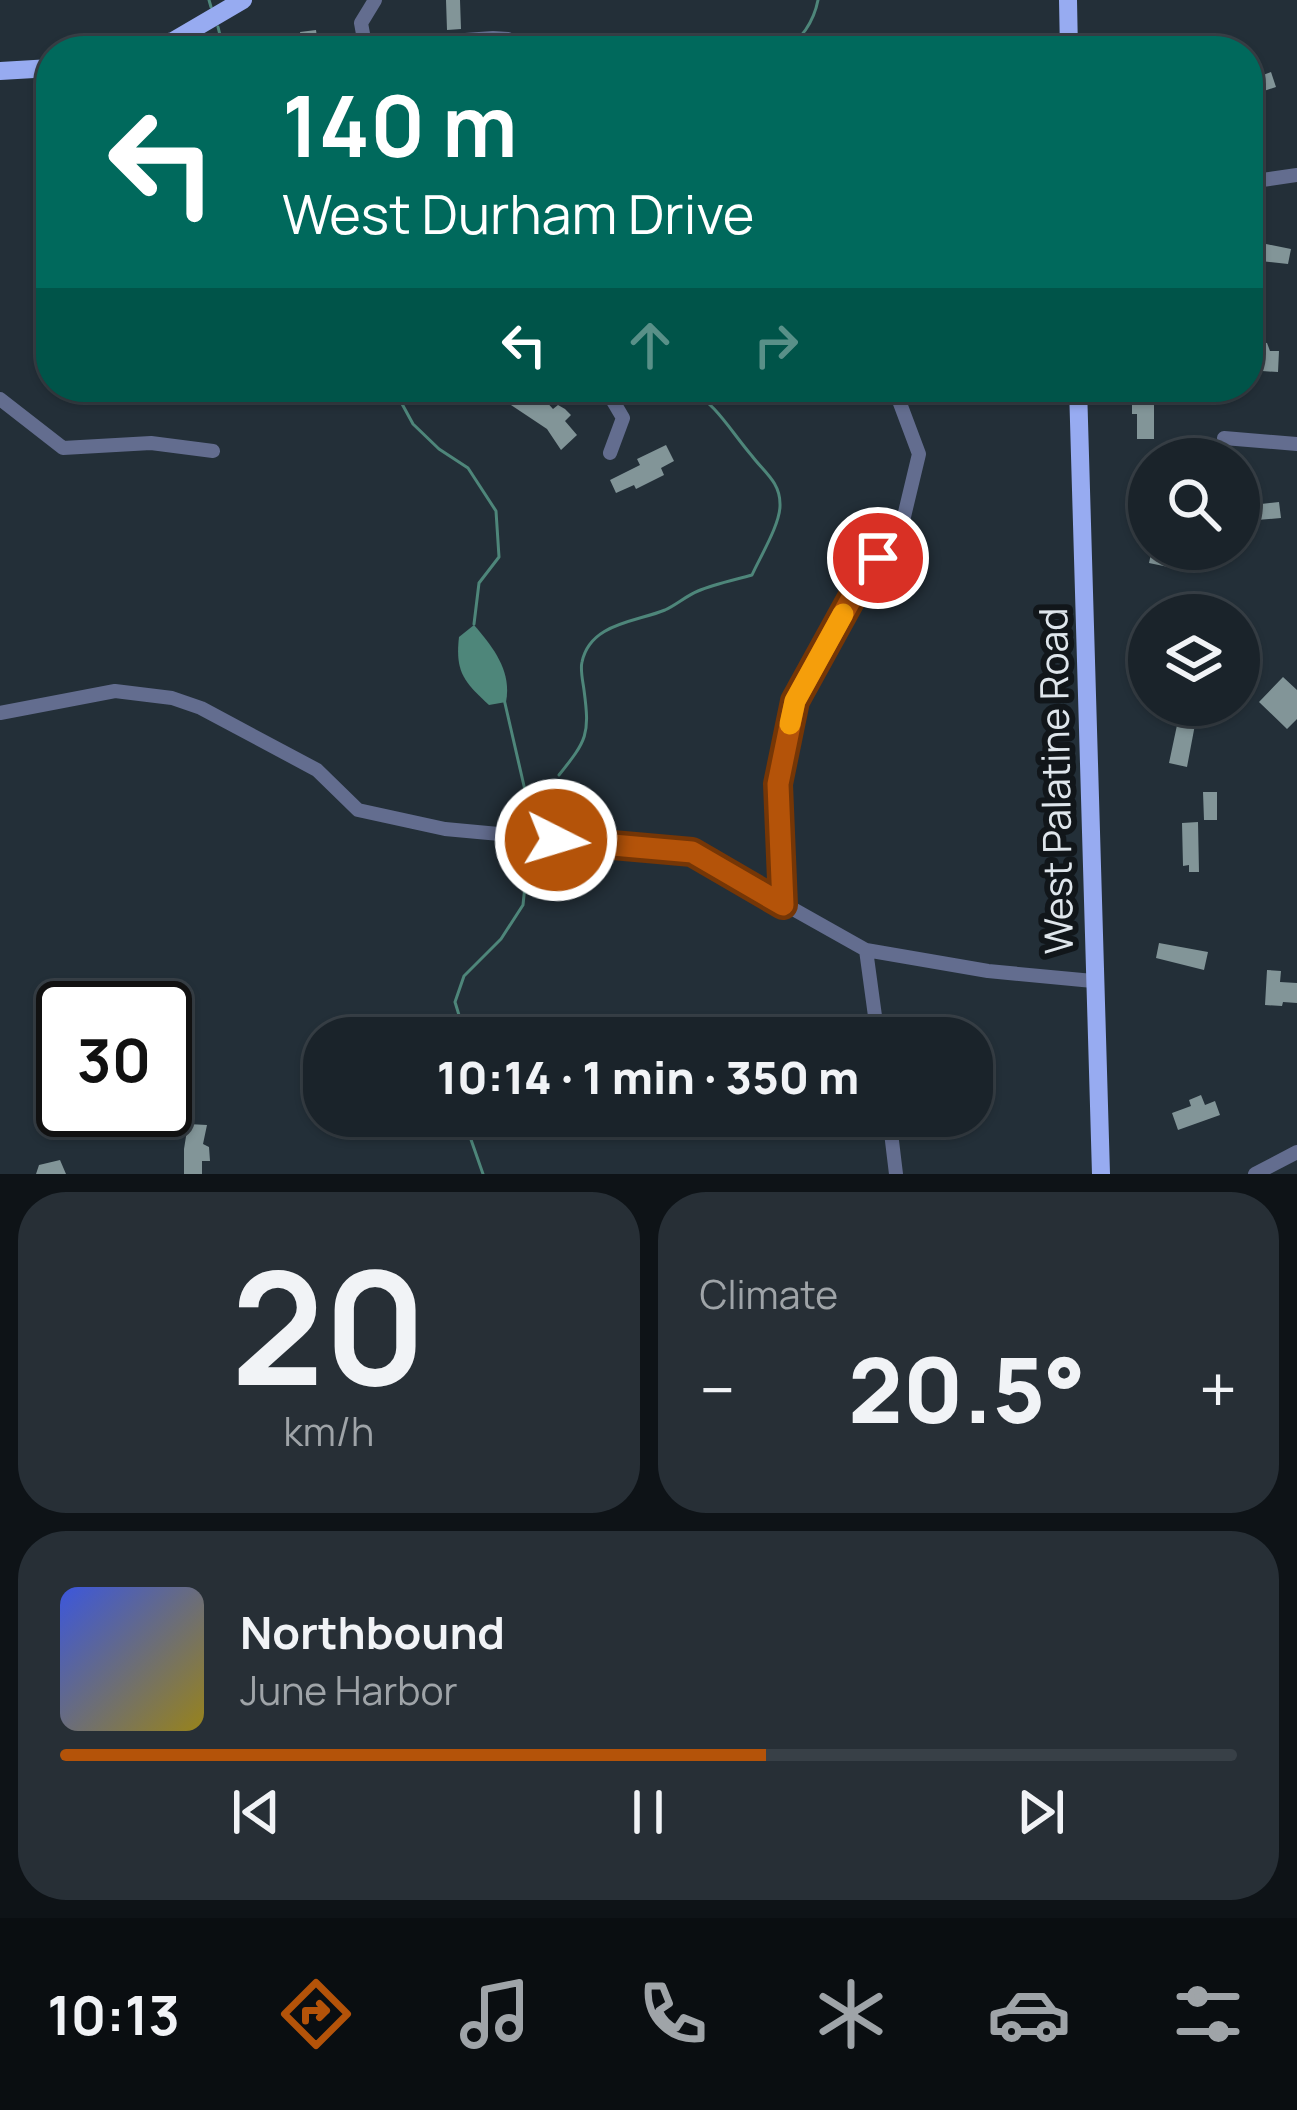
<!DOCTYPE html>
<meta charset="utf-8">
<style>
:root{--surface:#1a232a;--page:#272f36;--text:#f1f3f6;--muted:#9fa4a8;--line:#384047;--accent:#b45309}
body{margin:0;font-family:Manrope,sans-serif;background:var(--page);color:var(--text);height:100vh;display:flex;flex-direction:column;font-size:45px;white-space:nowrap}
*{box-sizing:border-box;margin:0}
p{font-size:39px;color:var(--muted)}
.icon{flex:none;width:66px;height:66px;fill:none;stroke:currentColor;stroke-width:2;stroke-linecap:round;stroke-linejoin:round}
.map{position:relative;height:1174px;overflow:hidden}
.sheet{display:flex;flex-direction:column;gap:18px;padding:18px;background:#0e1317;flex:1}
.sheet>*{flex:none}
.guide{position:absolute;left:36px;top:36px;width:1227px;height:366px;border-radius:48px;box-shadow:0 3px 9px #0004,0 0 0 3px var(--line);background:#00695c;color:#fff;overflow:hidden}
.tools{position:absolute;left:1128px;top:438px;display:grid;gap:24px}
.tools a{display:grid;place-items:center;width:132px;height:132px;border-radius:50%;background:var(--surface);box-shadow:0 3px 9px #0004,0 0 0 3px var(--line);font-size:60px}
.speed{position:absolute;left:36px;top:981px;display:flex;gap:24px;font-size:60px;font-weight:700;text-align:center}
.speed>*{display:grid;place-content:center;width:156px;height:156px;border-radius:50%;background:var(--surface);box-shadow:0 3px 9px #0004,0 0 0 3px var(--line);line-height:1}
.speed .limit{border:6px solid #111;border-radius:18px;background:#fff;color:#111}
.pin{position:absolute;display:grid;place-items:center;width:102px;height:102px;color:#fff;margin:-51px;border:6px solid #fff;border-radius:50%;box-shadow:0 3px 12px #0007}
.me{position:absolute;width:132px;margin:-66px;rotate:95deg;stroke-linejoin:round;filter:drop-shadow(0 0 9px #0008)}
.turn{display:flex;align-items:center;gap:42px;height:252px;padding:0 48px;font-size:54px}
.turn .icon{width:156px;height:156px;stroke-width:2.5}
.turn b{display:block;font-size:84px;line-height:102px}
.lanes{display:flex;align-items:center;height:114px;padding:0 48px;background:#0003;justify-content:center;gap:60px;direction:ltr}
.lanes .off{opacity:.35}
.big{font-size:90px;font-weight:800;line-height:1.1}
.sheet .widget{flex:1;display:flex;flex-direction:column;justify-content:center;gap:18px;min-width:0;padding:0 42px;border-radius:48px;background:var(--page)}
.sheet .dial{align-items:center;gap:0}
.dial b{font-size:156px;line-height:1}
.song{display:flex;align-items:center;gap:36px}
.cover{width:144px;height:144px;border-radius:18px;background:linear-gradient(135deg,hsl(230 70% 55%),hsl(50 70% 35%))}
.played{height:12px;border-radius:6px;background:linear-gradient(90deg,var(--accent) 60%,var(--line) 60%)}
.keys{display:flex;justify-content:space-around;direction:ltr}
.heat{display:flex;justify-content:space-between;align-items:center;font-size:66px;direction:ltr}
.sheet .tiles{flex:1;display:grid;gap:18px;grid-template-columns:1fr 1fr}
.widget:last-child{grid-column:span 2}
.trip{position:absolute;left:303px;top:1017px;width:690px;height:120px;border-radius:48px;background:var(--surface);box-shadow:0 3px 9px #0004,0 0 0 3px var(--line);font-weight:800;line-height:120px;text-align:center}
.tab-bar{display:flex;height:192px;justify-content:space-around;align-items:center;background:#0a0e11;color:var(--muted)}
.tab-bar .icon{width:84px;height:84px}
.tab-bar .on{color:var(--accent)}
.tab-bar b{font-size:54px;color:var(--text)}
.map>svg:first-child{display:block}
</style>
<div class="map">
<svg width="1297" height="1174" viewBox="0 0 1297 1174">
<rect width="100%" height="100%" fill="#232f38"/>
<path fill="#4e867a" d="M474,625C493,647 512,671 506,702L489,705C464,682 455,672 459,637Z"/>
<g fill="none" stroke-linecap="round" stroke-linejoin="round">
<path stroke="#4e867a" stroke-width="3" d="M209,0L211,7
M218,27L224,51
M781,51C801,42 814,21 818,0
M334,387L341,393L353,387
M375,387L384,389L401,402L413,424L439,449L468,468L496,511L499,557L479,583L474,624
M504,699L530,812V827
M559,775C587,740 590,735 584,690C583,682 580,670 582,662C590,623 636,622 665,610C676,605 686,596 698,591C714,584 734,580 752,575C760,557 781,523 780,504C780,482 764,472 752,456C729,429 718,406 687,387
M531,810L544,795
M466,1038L455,1002L464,976L501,939L523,905L529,847
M459,1116L468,1131L483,1174"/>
</g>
<path fill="#829598" d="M446,0H460L461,29L447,30Z
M316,30L318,45H313L314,51H303L300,32Z
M1271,72L1276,87L1255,94L1258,103L1248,107V77L1250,80Z
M1266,244L1291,249L1288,264L1251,260L1253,246L1265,248Z
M1257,342L1267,343L1270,351H1279L1278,372L1262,371L1248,375V357L1256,354Z
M518,387H533L553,409L558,405L565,409L571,415L565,421L577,435L561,450L547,429L508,403Z
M1132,398H1154V439H1137V414H1132Z
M666,445L674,461L661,468L664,475L636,489L634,485L616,493L610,480L640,465L637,459Z
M1260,494L1261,504L1279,502L1281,518L1257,520V525L1245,526L1244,512L1239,513V496Z
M1152,549H1183L1178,569L1149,563Z
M1283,677L1297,690V719L1287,729L1259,702Z
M1180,711L1197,714L1187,767L1169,763Z
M1203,792H1217V820H1204Z
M1198,822L1199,872H1189V865L1183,866L1182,823Z
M1159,943L1208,952L1204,970L1156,958Z
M1267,970L1281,971L1280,982L1297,983V1003L1283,1002L1282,1006L1265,1005Z
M1201,1095L1205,1105L1215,1101L1220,1115L1178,1130L1172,1113L1191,1106L1189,1100Z
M188,1124L207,1125L203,1144L209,1147L210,1161H202V1174H184V1149Z
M60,1160L66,1174H36L39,1165Z"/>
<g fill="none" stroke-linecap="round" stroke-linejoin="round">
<path stroke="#636d8f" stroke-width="14" d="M365,44H410L493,38L508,39L523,51
M366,50L361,23L375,0
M1248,182L1297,175
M599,387L613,401L623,418L610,453
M0,399L63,448L151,443L213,451
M1224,438L1297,444
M0,713L115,691L172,698L201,708L317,770L358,810L445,829L692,852L866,950L988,971L1093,981
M783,905L778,784L795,701L855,592L902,525L919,454L898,398L888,387
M866,950L878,1038
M889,1116L896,1174
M1255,1174L1297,1152"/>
<path stroke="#97abf1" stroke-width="18" d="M1068,0L1069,51
M131,51L173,41L243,0
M0,71L51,68
M1078,387L1101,1174"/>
</g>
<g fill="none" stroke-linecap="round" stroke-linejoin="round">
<g stroke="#753606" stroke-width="30">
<path id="route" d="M556,840L692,852L783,905L778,784L795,701L855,592L878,558"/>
</g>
<use href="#route" stroke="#b45309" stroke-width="21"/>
<path stroke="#f59e0b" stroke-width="21" d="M790,724L795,701L843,614"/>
</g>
<g text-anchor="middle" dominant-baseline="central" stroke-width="12" stroke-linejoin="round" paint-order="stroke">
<g font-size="39" fill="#dfe6ec" stroke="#11161a">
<text transform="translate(1055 781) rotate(-91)">West Palatine Road</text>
</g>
</g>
</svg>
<div class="tools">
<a><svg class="icon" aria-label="search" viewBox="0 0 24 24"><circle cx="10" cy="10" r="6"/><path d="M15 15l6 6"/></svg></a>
<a><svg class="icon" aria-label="layers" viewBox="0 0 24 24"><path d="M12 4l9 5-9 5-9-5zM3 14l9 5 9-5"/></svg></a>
</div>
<div class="speed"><div class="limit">30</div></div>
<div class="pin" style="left:878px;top:558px;background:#d93025"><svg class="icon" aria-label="arrive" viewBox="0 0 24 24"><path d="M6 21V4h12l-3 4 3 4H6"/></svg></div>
<svg class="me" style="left:556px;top:840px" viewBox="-20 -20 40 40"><circle r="17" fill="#b45309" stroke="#fff" stroke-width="3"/><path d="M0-11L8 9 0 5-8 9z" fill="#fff"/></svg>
<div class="trip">10:14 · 1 min · 350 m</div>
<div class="guide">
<div class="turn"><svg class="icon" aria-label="left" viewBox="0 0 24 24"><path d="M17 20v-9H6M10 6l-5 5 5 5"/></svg><div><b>140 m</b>West Durham Drive</div></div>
<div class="lanes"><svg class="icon" aria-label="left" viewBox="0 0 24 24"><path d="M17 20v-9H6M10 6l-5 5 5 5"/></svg><svg class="icon off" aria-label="ahead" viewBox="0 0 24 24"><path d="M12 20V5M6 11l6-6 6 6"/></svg><svg class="icon off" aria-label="right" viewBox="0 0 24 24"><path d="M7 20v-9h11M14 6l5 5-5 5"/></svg></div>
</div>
</div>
<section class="sheet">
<div class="tiles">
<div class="widget dial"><b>20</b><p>km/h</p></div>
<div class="widget"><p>Climate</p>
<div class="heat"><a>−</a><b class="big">20.5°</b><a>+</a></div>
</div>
<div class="widget">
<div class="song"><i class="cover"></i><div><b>Northbound</b><p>June Harbor</p></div></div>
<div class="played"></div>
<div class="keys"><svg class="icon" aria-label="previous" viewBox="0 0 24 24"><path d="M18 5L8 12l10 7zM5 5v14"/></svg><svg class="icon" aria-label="pause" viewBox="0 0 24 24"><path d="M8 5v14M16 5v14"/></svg><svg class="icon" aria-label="next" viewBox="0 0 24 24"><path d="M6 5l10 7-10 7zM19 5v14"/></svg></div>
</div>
</div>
</section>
<nav class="tab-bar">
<b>10:13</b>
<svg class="icon on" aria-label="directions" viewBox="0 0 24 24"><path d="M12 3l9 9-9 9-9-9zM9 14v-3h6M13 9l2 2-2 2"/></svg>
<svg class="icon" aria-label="music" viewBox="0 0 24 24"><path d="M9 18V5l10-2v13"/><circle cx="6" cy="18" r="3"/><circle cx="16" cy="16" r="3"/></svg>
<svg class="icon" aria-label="phone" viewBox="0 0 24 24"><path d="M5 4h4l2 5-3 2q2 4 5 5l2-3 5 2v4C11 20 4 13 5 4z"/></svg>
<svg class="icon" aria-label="climate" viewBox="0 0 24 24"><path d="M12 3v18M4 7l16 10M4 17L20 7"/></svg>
<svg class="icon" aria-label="car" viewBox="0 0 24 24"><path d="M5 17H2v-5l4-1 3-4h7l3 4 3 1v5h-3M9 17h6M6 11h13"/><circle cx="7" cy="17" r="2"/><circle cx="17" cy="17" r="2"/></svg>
<svg class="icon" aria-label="filters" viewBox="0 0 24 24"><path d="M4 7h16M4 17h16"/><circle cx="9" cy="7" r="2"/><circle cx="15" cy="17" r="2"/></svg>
</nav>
